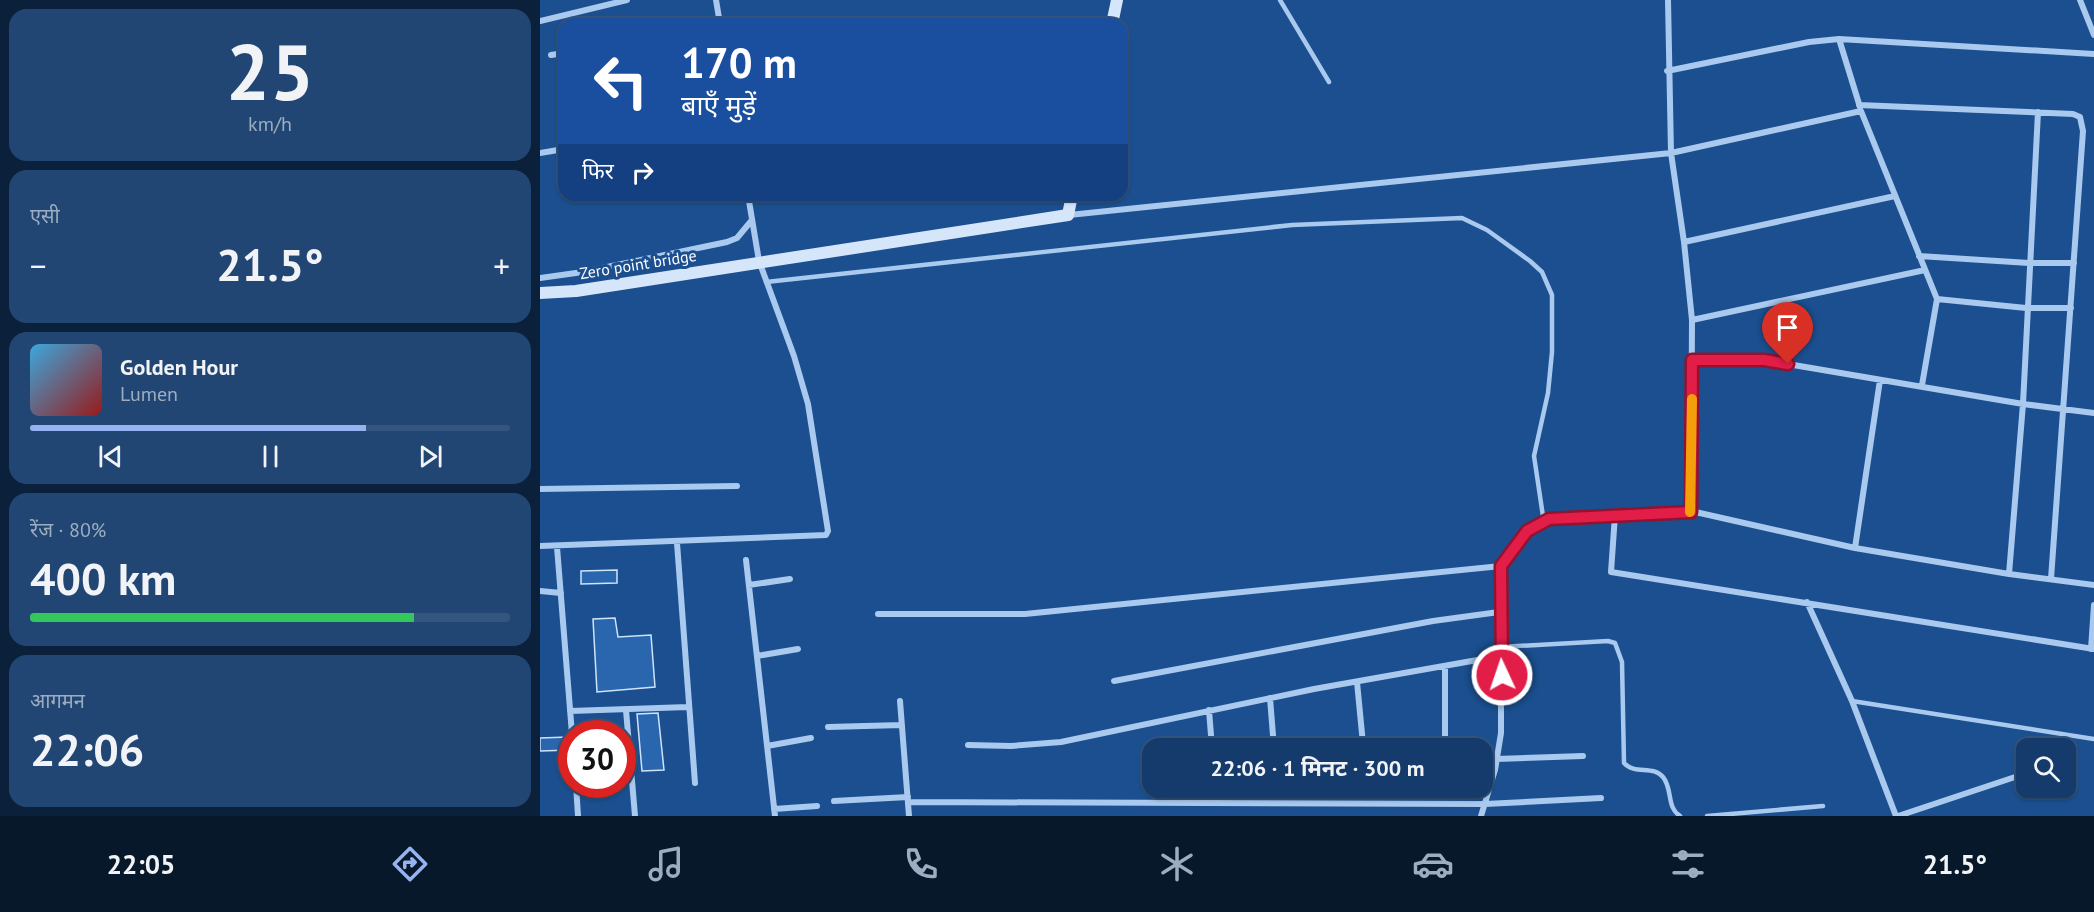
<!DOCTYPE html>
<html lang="hi">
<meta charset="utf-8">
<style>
:root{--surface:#143b6b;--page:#214673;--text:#f1f3f6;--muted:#9dadc1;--line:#33557e;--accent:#95b2f1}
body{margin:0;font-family:"PT Sans","Noto Sans Devanagari",sans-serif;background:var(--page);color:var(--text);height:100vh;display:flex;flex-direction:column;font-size:22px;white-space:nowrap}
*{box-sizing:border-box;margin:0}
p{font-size:20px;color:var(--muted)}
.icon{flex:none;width:33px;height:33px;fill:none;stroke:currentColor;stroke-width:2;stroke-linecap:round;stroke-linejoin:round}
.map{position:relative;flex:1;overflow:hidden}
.drawer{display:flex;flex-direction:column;gap:9px;padding:9px;background:#0b203b;width:540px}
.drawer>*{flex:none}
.guide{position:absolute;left:18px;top:18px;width:570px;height:183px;border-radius:18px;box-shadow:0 2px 4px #0004,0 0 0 2px var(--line);background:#1a4fa0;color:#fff;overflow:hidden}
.controls{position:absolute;left:1476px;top:738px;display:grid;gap:12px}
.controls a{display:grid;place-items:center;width:60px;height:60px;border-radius:12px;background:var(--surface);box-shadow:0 2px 4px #0004,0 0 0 2px var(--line);font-size:30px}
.speed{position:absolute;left:18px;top:720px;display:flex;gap:12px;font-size:30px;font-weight:700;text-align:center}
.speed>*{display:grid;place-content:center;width:78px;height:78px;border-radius:50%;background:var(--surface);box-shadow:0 2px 4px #0004,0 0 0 2px var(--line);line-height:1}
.speed .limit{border:9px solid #d22;background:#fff;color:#111}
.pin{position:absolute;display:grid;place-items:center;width:51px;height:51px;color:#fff;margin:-62px -26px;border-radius:50% 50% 50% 0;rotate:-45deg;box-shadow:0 0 6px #0007}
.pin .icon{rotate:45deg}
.me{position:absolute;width:66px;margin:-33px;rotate:357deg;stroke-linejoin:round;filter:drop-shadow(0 0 4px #0008)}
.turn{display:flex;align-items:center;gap:21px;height:126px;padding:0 24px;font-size:27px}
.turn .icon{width:78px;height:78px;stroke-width:2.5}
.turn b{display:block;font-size:42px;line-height:51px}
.then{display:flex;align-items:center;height:57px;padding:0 24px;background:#0003;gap:12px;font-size:22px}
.big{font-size:45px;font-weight:700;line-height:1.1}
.drawer .widget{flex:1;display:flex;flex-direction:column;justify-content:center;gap:9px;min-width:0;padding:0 21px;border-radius:18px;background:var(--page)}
.drawer .dial{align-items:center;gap:0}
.dial b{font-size:78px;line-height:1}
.song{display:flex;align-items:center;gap:18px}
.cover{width:72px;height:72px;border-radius:9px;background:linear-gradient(135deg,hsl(200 70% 55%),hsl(0 70% 35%))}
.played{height:6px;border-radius:3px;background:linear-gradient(90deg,var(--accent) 70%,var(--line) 70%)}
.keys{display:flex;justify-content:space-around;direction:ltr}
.heat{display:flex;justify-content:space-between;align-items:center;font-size:33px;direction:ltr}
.charge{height:9px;border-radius:4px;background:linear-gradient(90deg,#34c759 80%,var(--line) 0)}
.trip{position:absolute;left:602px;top:738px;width:351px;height:60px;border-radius:18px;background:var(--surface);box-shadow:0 2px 4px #0004,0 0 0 2px var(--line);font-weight:700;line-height:60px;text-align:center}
.menu{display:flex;height:96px;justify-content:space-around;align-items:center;background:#08182b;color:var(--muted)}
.menu .icon{width:42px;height:42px}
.menu .on{color:var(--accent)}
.menu b{font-size:27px;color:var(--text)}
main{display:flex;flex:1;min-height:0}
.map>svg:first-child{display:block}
</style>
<main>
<section class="drawer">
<div class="widget dial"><b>25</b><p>km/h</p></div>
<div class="widget"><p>एसी</p>
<div class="heat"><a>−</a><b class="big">21.5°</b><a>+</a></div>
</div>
<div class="widget">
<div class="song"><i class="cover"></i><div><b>Golden Hour</b><p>Lumen</p></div></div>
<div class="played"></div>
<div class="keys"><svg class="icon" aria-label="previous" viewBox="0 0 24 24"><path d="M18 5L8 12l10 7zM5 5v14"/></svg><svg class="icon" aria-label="pause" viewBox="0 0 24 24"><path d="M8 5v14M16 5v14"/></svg><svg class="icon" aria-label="next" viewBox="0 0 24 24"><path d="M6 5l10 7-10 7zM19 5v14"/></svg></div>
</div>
<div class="widget"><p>रेंज · 80%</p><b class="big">400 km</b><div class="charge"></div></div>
<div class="widget"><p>आगमन</p><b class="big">22:06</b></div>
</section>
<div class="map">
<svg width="1554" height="816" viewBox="0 0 1554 816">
<rect width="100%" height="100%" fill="#1b4f8f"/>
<path fill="#2a66ad" stroke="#cfe3fa" stroke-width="1.5" d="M77,570V583L41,584V571Z
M75,618L78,637L111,635L115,687L57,692L53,619Z
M118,713L124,770L102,771L97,714Z
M28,737L31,739V750L0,751V738Z"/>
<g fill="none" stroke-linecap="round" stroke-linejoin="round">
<path stroke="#a9c9ee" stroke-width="4.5" d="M740,0L789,82
M226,282L752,225L922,218L947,230L990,261L1002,272L1012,295V352L1008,393L994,456L1004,523
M960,647L1068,641L1075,643L1082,662L1084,763C1095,775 1113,765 1123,777C1133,789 1126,807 1140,816
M1312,701L1554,739
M1167,816L1283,806"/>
<path stroke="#a9c9ee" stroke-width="6" d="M176,0L180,24
M1540,0L1554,35
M0,21L87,0
M1299,39L1320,107
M11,55L24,53
M1127,71L1269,42L1299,39L1554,54
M1319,105L1533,114L1540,117L1543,131L1511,579
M0,153L24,149
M529,215L1131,153L1128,0
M1144,242L1355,196
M1379,256L1489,263H1534
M0,278L43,272L187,242L197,238L212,220
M1397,299L1486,308H1531
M1152,320L1385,270
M1152,360H1224L1483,404L1554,413
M0,489L197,486
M1151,511L1152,320L1144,242L1131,153L1321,111L1397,299L1382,385
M137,543L155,783
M0,546L286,535L288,531L268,404L254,356L219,261L208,195
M17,547L32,734
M1315,548L1340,380
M206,560L235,816
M1469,574L1483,404L1498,112
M209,585L250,579
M1554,585L1469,574L1315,548L1151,511L1075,515L1071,572L1554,649
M0,591L21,593
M1267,602L1312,701L1356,816
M338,614H485L961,566
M1551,649L1554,605
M217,656L258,649
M574,681L893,621L959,612
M817,682L823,744
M730,698L734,748
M360,701L369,816
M86,710L95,816
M669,710L672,748
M30,711L148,707
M288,727L362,725
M905,741V666
M428,745L471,746L521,742L774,689L960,656
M227,746L271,738
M956,759L1043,756
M36,784L38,816
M675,788L676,801
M294,801L368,797
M368,802L945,804L1061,798
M234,809L277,806
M941,816L955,770L961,733V566L987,531L1009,520L1075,515
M1358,816L1484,774"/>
<path stroke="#d6e6fa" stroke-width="12" d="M572,24L577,0
M0,293L36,291L528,215L532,195"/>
</g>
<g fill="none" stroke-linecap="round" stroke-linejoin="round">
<g stroke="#92132f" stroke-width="15">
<path id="route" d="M962,675L961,566L987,531L1009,519L1151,512L1152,360H1224L1248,364"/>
</g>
<use href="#route" stroke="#e11d48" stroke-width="10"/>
<path stroke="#f59e0b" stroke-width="10" d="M1150,512L1152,399"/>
</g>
<g text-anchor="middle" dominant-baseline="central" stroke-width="6" stroke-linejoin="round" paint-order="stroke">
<g font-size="16" fill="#fff" stroke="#1b4f8f">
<text transform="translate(98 264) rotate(-9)">Zero point bridge</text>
</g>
</g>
</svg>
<div class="controls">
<a><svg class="icon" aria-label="search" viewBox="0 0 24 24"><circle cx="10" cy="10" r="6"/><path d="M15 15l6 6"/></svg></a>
</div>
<div class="speed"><div class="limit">30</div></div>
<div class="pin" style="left:1248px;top:364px;background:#d93025"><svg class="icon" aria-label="arrive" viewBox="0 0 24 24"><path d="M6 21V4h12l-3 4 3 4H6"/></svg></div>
<svg class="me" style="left:962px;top:675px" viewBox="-20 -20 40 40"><circle r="17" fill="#e11d48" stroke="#fff" stroke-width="3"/><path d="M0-11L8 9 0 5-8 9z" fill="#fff"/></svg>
<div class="trip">22:06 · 1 मिनट · 300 m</div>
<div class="guide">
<div class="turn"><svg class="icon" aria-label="left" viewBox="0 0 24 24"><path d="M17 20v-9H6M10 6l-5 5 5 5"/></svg><div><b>170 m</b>बाएँ मुड़ें</div></div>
<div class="then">फिर<svg class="icon" aria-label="right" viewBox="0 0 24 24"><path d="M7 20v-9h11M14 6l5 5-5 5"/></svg></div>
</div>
</div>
</main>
<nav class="menu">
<b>22:05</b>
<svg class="icon on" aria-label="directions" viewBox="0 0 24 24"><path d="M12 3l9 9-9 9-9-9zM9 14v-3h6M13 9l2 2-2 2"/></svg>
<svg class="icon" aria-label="music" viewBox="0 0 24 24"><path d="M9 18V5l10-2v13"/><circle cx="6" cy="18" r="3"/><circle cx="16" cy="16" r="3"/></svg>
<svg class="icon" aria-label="phone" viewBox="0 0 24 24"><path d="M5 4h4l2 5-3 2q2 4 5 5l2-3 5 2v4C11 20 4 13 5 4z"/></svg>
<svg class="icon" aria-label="climate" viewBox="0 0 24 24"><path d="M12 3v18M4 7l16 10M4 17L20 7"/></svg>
<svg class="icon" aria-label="car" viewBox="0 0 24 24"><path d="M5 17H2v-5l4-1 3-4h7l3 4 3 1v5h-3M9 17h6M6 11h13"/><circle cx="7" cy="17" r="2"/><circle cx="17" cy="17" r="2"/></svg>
<svg class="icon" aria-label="filters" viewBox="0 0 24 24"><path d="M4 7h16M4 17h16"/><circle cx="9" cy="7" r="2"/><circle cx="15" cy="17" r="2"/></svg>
<b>21.5°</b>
</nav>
